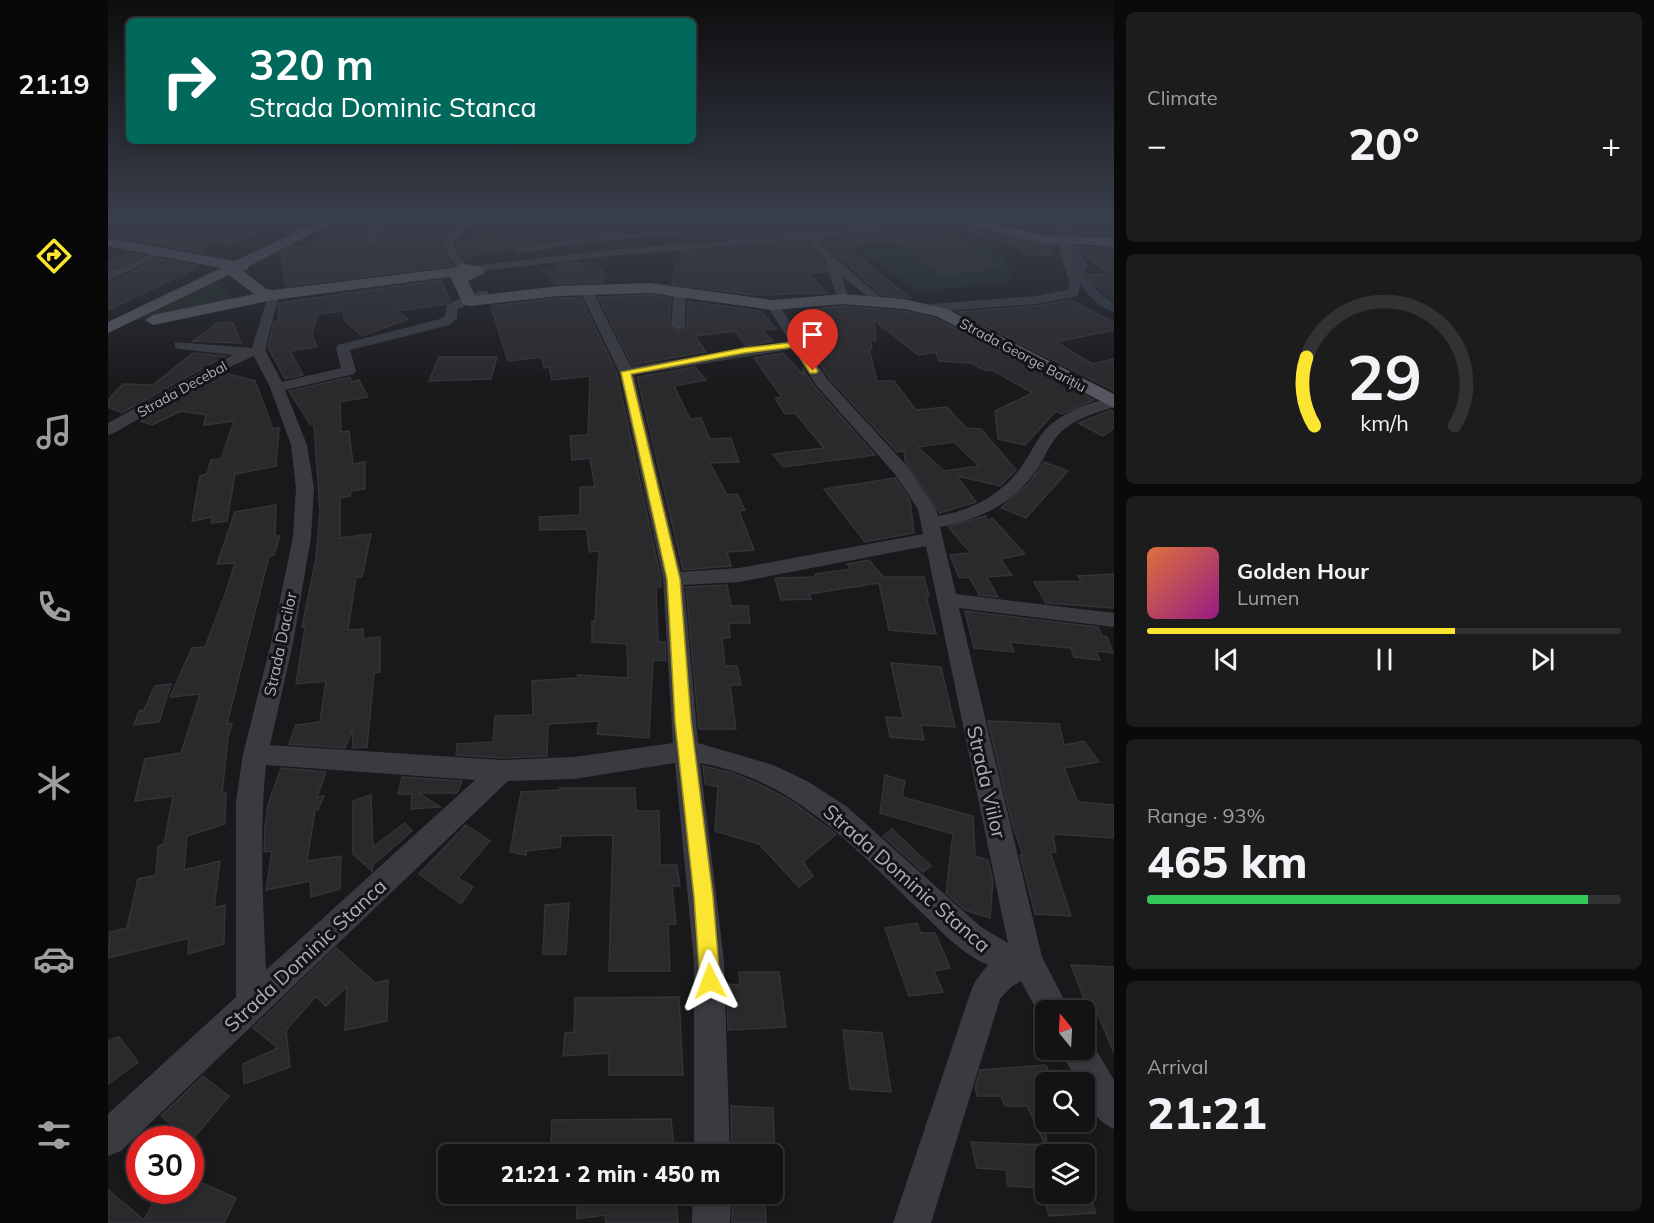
<!DOCTYPE html>
<meta charset="utf-8">
<style>
:root{--surface:#131314;--page:#1c1c1d;--text:#f1f3f6;--muted:#9d9ea0;--line:#323234;--accent:#fbe531}
body{margin:0;font-family:Mulish,sans-serif;background:var(--page);color:var(--text);height:100vh;display:flex;flex-direction:column;font-size:22px;white-space:nowrap}
*{box-sizing:border-box;margin:0}
p{font-size:20px;color:var(--muted)}
.icon{flex:none;width:33px;height:33px;fill:none;stroke:currentColor;stroke-width:2;stroke-linecap:round;stroke-linejoin:round}
.map{position:relative;flex:1;overflow:hidden}
.drawer{display:flex;flex-direction:column;gap:12px;padding:12px;background:#0a0a0b;width:540px}
.drawer>*{flex:none}
.guide{position:absolute;left:18px;top:18px;width:570px;height:126px;border-radius:9px;box-shadow:0 3px 9px #0003,0 0 0 2px var(--line);background:#00695c;color:#fff;overflow:hidden}
.needle{width:39px;rotate:342deg}
.controls{position:absolute;left:927px;top:1000px;display:grid;gap:12px}
.controls a{display:grid;place-items:center;width:60px;height:60px;border-radius:9px;background:var(--surface);box-shadow:0 3px 9px #0003,0 0 0 2px var(--line);font-size:30px}
.speed{position:absolute;left:18px;top:1126px;display:flex;gap:12px;font-size:30px;font-weight:700;text-align:center}
.speed>*{display:grid;place-content:center;width:78px;height:78px;border-radius:50%;background:var(--surface);box-shadow:0 3px 9px #0003,0 0 0 2px var(--line);line-height:1}
.speed .limit{border:9px solid #d22;background:#fff;color:#111}
.pin{position:absolute;display:grid;place-items:center;width:51px;height:51px;color:#fff;margin:-62px -26px;border-radius:50% 50% 50% 0;rotate:-45deg;box-shadow:0 0 6px #0007}
.pin .icon{rotate:45deg}
.me{position:absolute;width:66px;margin:-33px;rotate:357deg;stroke-linejoin:round;filter:drop-shadow(0 0 4px #0008)}
.turn{display:flex;align-items:center;gap:21px;height:126px;padding:0 24px;font-size:27px}
.turn .icon{width:78px;height:78px;stroke-width:2.5}
.turn b{display:block;font-size:42px;line-height:51px}
.big{font-size:45px;font-weight:800;line-height:1.1}
.drawer .widget{flex:1;display:flex;flex-direction:column;justify-content:center;gap:9px;min-width:0;padding:0 21px;border-radius:9px;background:var(--page)}
.drawer .dial{align-items:center;gap:0}
.dial svg{height:156px;overflow:visible;fill:none;stroke:var(--line);stroke-width:7;stroke-linecap:round;text-anchor:middle}
.dial text{fill:var(--text);stroke:none}
.song{display:flex;align-items:center;gap:18px}
.cover{width:72px;height:72px;border-radius:9px;background:linear-gradient(135deg,hsl(20 70% 55%),hsl(310 70% 35%))}
.played{height:6px;border-radius:3px;background:linear-gradient(90deg,var(--accent) 65%,var(--line) 65%)}
.keys{display:flex;justify-content:space-around;direction:ltr}
.heat{display:flex;justify-content:space-between;align-items:center;font-size:33px;direction:ltr}
.charge{height:9px;border-radius:4px;background:linear-gradient(90deg,#34c759 93%,var(--line) 0)}
.trip{position:absolute;left:330px;top:1144px;width:345px;height:60px;border-radius:9px;background:var(--surface);box-shadow:0 3px 9px #0003,0 0 0 2px var(--line);font-weight:800;line-height:60px;text-align:center}
main{display:flex;flex:1;min-height:0}
.menu{display:flex;flex-direction:column;width:108px;justify-content:space-around;align-items:center;background:#080808;color:var(--muted)}
.menu .icon{width:42px;height:42px}
.menu .current{color:var(--accent)}
.menu b{font-size:27px;color:var(--text)}
.map>svg:first-child{display:block}
</style>
<main>
<nav class="menu">
<b>21:19</b>
<svg class="icon current" aria-label="directions" viewBox="0 0 24 24"><path d="M12 3l9 9-9 9-9-9zM9 14v-3h6M13 9l2 2-2 2"/></svg>
<svg class="icon" aria-label="music" viewBox="0 0 24 24"><path d="M9 18V5l10-2v13"/><circle cx="6" cy="18" r="3"/><circle cx="16" cy="16" r="3"/></svg>
<svg class="icon" aria-label="phone" viewBox="0 0 24 24"><path d="M5 4h4l2 5-3 2q2 4 5 5l2-3 5 2v4C11 20 4 13 5 4z"/></svg>
<svg class="icon" aria-label="climate" viewBox="0 0 24 24"><path d="M12 3v18M4 7l16 10M4 17L20 7"/></svg>
<svg class="icon" aria-label="car" viewBox="0 0 24 24"><path d="M5 17H2v-5l4-1 3-4h7l3 4 3 1v5h-3M9 17h6M6 11h13"/><circle cx="7" cy="17" r="2"/><circle cx="17" cy="17" r="2"/></svg>
<svg class="icon" aria-label="filters" viewBox="0 0 24 24"><path d="M4 7h16M4 17h16"/><circle cx="9" cy="7" r="2"/><circle cx="15" cy="17" r="2"/></svg>
</nav>
<div class="map">
<svg width="1006" height="1223" viewBox="0 0 1006 1223">
<rect width="100%" height="100%" fill="#19191b"/>
<path fill="#1e2722" d="M781,238C812,247 836,235 865,239C883,242 900,260 905,275L899,284L806,291L752,248L784,243Z
M489,261L502,279L480,287L444,284L432,269Z
M105,281L127,299L25,321Z"/>
<g fill="none" stroke-linecap="round" stroke-linejoin="round">
<path fill="#2e3440" fill-rule="evenodd" d="M948,216H958L960,229L980,267L977,271C983,286 993,295 1006,303V312C987,306 972,288 966,270L969,266L950,229Z"/>
</g>
<path fill="#2a292c" stroke="#343337" stroke-width="1.5" fill-rule="evenodd" d="M46,216H183L119,246L105,243L96,248L94,253L3,234Z
M264,216L276,217L253,233L265,247L276,243L269,234L292,220L313,224L309,216H338L344,228L334,240V247L344,266L178,286L173,252L186,245L197,248Z
M402,216H669L672,220L754,216L758,223L741,228L572,242L570,230L563,228L475,235L411,245L403,249L356,257L348,246L351,239L353,242L387,234L378,219Z
M770,216H826L943,246V256L916,254L913,247L831,223L890,267L833,274L791,241L738,246L802,298L773,295L715,241L743,238L774,227L775,224Z
M978,219L1006,223V236L946,233L939,228L962,229L959,225H979Z
M698,242L715,261L719,272L699,273L719,293L646,295L564,284L567,265L574,261L573,252Z
M964,247L1006,248V300L974,275L1002,274Z
M22,253L34,255L0,271V262Z
M52,259L89,266L87,269L0,310V283Z
M470,262L475,267L494,271V282L451,284L443,273L454,271L449,265Z
M332,280L342,300L337,304L289,311L300,319L254,336L236,320V311L209,314L204,334L209,347L182,351L195,375L177,379L160,347L166,322H170L171,303Z
M542,295L563,298L561,326L569,332L579,326L580,301L653,311L668,329L654,330L665,341L638,346L628,331L587,336L598,352L524,365L490,297Z
M451,298H473L509,373L553,579V587H548L550,642H557L558,661L545,660L541,738L489,734L491,721L440,724L439,756L394,758L348,755L349,744L385,742L387,716L425,715L424,681L469,678L470,675L520,678L519,644L484,642V621L487,622L491,551L481,552L479,529L432,530L431,517L472,515V487H487L482,458L464,460L462,436L480,435L482,376L444,380L441,367L436,368L434,357L400,361L383,306Z
M962,300L1006,322V330L948,342L984,364L1006,359V391L850,312L927,306Z
M735,306L796,311L827,318L986,400L954,414L948,411L917,445L890,439L887,411L925,393L884,370L879,371L863,363L831,361L828,352L810,355L766,320L768,341L762,340L764,349H761L769,381H786L808,410L839,407L858,428L873,429L908,470L892,486L849,476L868,502L832,513L797,461L796,451L789,452L721,378L696,339L697,310ZM846,442L871,466L836,471L810,447Z
M110,323H125L133,343L85,341Z
M85,353L117,356L14,413L0,407V400L15,384L45,385Z
M675,353L695,375V369L706,386L767,455L675,467L665,454L716,448L687,413L677,414L667,398L674,397L646,358Z
M331,357H389L383,379L321,381Z
M587,367L598,380L566,386L582,419L593,418L602,439L623,438L631,462L602,463L619,495L629,494L637,510L631,511L646,550L619,552L623,566L575,570L529,377Z
M117,373L147,381L165,429L171,428L168,466L127,474L119,521L103,523L105,517L84,521L92,476L99,474L103,460L113,459L126,421L96,425L98,415L73,411L44,425L33,421Z
M242,377L244,382L251,380L260,397L232,402L233,432L241,431L245,464L257,462V489L243,491L242,496L232,498V538L263,534L254,577H248L240,630L255,629V639L272,637V672L266,673L259,747L245,748L244,730L237,748L181,744L188,725L212,722L218,681L188,684L197,627H194L208,558L212,511L206,424H202L181,391Z
M1003,410L1006,412V428L995,436L970,423Z
M936,462L960,471L918,518L893,508L921,483Z
M787,478L802,500L806,533L757,542L716,489Z
M168,505L167,536H172L166,555L161,556L119,724L124,723L120,738L114,794L118,793L117,824L79,836L76,870L112,861L106,908L117,905L116,944L80,954L81,938L0,958L2,932L19,928L30,879L48,875L50,846L56,844L65,796L27,801L37,759L73,753L92,694L62,697L84,648L97,647L118,592L127,563L109,564L127,512Z
M877,516L880,521L884,518L917,554L892,559L904,575L879,577L890,597L871,595L862,578L851,577L842,555L863,553L840,527Z
M761,560L775,577H816L821,596H818L828,634L781,630L771,583L701,594L703,599L673,600L667,578L708,577L707,574L743,569L739,564Z
M1006,574V608L938,603L926,582L973,581L970,576Z
M619,585L623,606H640L642,623H621L622,638H614L617,666H629L633,685H622L628,729H591L578,587Z
M857,611L990,627L994,636L999,637L1005,653L988,651L992,660L966,657L963,648L902,642L906,652L866,648Z
M783,663L833,667L847,727L813,725L816,740L782,737L778,717L795,718Z
M63,684L51,722L26,725L31,711L36,710L47,686Z
M880,721L951,724L956,745L976,741L991,762L956,768L970,802L1006,805V838L945,834L948,852H942L963,916L927,914L912,855H915L904,823Z
M595,766L625,773L655,786L683,801L728,834L695,862L705,876L691,887L651,844L607,831L610,787L597,784Z
M173,768L218,772L209,797L216,796L210,810H207L199,861L233,856L232,889L203,897L202,881L158,890L164,851L156,852L157,827L160,805Z
M777,775L797,781L794,797L865,816L867,856L880,860L885,881L882,918L857,910L838,893L845,834L772,813Z
M294,777L354,781L349,793H311L332,807L303,809L304,794H290Z
M452,788H527L528,811H551L552,865H569L572,886H564L568,924H560L562,971H501L505,835L453,836L452,847L418,851V855L402,852L413,792L452,790Z
M263,795L265,847L297,823L304,831L265,865L264,871L245,854V801Z
M358,825L382,841L350,878L365,887L353,904L311,874Z
M784,829L823,866L815,872L775,836Z
M461,903L458,954H435L437,905Z
M809,923L813,933H827L842,968L826,971L835,992L801,996L777,928Z
M228,948L267,983L280,980L279,1021L237,1030L239,986L218,1006L208,996L178,1030L182,1067L136,1084L135,1064L170,1048L145,1028Z
M963,965L1006,967V1053L988,1010L980,1009Z
M631,972H671L678,1027L620,1030L619,984L632,985Z
M571,997L575,1075H501V1053L455,1056L457,1033L466,1032L467,998Z
M735,1030L774,1033L783,1092L742,1089Z
M11,1037L30,1062L0,1084V1041Z
M938,1065L946,1083H938V1188L900,1186L898,1170L869,1168L863,1142L937,1145L919,1106H897L893,1096H869L867,1087L872,1070Z
M95,1076L121,1096L83,1141L53,1116Z
M623,1106L665,1108L667,1155H624Z
M563,1119L567,1155H468V1145L443,1146L444,1120Z
M82,1178L128,1198L116,1223H0V1190L36,1220L52,1191H82Z
M469,1194H567L570,1223H498L497,1215L469,1219Z
M625,1194H657L658,1223H624Z
M935,1194H981L988,1213L941,1216Z"/>
<g fill="none" stroke-linecap="round" stroke-linejoin="round">
<path fill="#3a3a41" fill-rule="evenodd" d="M6,216H21L0,226V219Z
M282,216H295L266,234L274,243L265,245L255,233Z
M358,216H369L346,242V247L360,268L354,271L350,270L336,247V241Z
M756,216H767L773,225L742,236L710,239L727,258L772,297L774,300L768,304L733,275L741,299L739,302H731L717,260L699,240L502,256L367,272L361,269L367,266L502,250L741,230L762,224Z
M563,230L567,231V235L475,243L411,253L405,250L411,247L475,237Z
M954,239L959,242L973,281L970,296L927,304L823,312L817,308L823,304L927,296L960,290L961,281L949,242Z
M53,249L63,251L0,281V273Z
M478,286L484,290L523,367L681,341L659,305L665,301L669,302L719,379L799,466L828,509L830,516C859,511 886,499 906,476C917,464 924,448 934,434C949,414 982,401 1006,398V407C987,413 966,419 952,433C942,443 937,457 929,469C906,504 872,519 832,527L848,594L1006,613V627L851,608L934,957L962,1011H938V1023L935,1022L913,981L903,987L892,999L823,1223H785L863,991L868,980L880,965C852,953 831,929 809,908C745,846 685,779 592,763L616,961L622,1155H586V961L567,763L466,779L400,781L13,1151L0,1156V1114L128,997V802L135,754L163,643L185,537L188,488L183,445L162,387L146,356L126,365L6,433L0,435V423L125,355L72,349L67,348V342L144,348L161,292L171,295L157,350L174,382L233,368L228,348L230,345L332,319L337,316L339,304L372,291H380V297L349,309V318L342,325L242,350L248,371L246,374L177,390L199,445L206,488L203,537L185,643L162,745L394,760L466,757L565,743L555,579L511,372L472,290ZM685,349L708,385L786,473L810,509L815,534L631,568L573,572L526,375ZM818,546L897,929L900,943L873,927L738,806L699,781L665,765L590,743L576,585L631,582ZM158,765L367,780L158,970C155,901 151,833 158,765Z
M572,287L578,291L577,326L570,330L563,326L566,291Z
M976,1037L981,1038L1006,1080V1129C989,1122 976,1102 976,1083H970L952,1050H976Z
M585,1194H623L622,1223H584Z"/>
<path fill="#565660" fill-rule="evenodd" d="M221,216H238L141,266L139,270L135,271L159,289L165,290L345,268L354,264L372,266L377,273L360,281L367,296L451,286L542,283L665,300L735,294L796,299L839,309L1006,394V408L828,316L796,309L735,304L665,310L542,293L451,296L361,306L355,304L343,278L340,277L165,300L45,325L37,320L45,315L146,294L121,275L0,333V322L113,268L0,246V238L127,261Z
M828,216H853L933,235L1006,238V246L933,243Z"/>
</g>
<linearGradient id="sky" x2="0" y2="1"><stop stop-color="#0e0e0f"/><stop offset="0.56" stop-color="#383e4a"/><stop offset="1" stop-color="#383e4a" stop-opacity="0"/></linearGradient>
<rect width="1006" height="388" fill="url(#sky)"/>
<path fill="#fbe531" stroke="#a39520" stroke-width="1.5" d="M689,342L693,344L710,371L708,373H702L686,347L636,353L523,374L572,579L583,721L605,897L612,981L609,988L602,991L595,988L592,981L586,897L567,721L559,579L513,372L636,348Z"/>
<g text-anchor="middle" dominant-baseline="central" stroke-width="6" stroke-linejoin="round" paint-order="stroke">
<g font-size="14" fill="#abacbc" stroke="#141416">
<text transform="translate(915 355) rotate(28)">Strada George Barițiu</text>
<text transform="translate(74 389) rotate(-29)">Strada Decebal</text>
</g>
<g font-size="16" fill="#abacbc" stroke="#141416">
<text transform="translate(172 644) rotate(-78)">Strada Dacilor</text>
</g>
<g font-size="20" fill="#abacbc" stroke="#141416">
<text transform="translate(879 782) rotate(77)">Strada Viilor</text>
<text transform="translate(799 878) rotate(41)">Strada Dominic Stanca</text>
<text transform="translate(197 955) rotate(-43)">Strada Dominic Stanca</text>
</g>
</g>
</svg>
<div class="controls">
<a><svg class="needle" viewBox="-14 -14 28 28"><path d="M0-13l5 13h-10z" fill="#e53935"/><path d="M0 13l5-13h-10z" fill="#9d9ea0"/></svg></a>
<a><svg class="icon" aria-label="search" viewBox="0 0 24 24"><circle cx="10" cy="10" r="6"/><path d="M15 15l6 6"/></svg></a>
<a><svg class="icon" aria-label="layers" viewBox="0 0 24 24"><path d="M12 4l9 5-9 5-9-5zM3 14l9 5 9-5"/></svg></a>
</div>
<div class="speed"><div class="limit">30</div></div>
<div class="pin" style="left:705px;top:371px;background:#d93025"><svg class="icon" aria-label="arrive" viewBox="0 0 24 24"><path d="M6 21V4h12l-3 4 3 4H6"/></svg></div>
<svg class="me" style="left:602px;top:981px" viewBox="-20 -20 40 40"><path d="M0-17L14 15 0 8-14 15z" fill="#fbe531" stroke="#fff" stroke-width="4"/></svg>
<div class="trip">21:21 · 2 min · 450 m</div>
<div class="guide">
<div class="turn"><svg class="icon" aria-label="right" viewBox="0 0 24 24"><path d="M7 20v-9h11M14 6l5 5-5 5"/></svg><div><b>320 m</b>Strada Dominic Stanca</div></div>
</div>
</div>
<section class="drawer">
<div class="widget"><p>Climate</p>
<div class="heat"><a>−</a><b class="big">20°</b><a>+</a></div>
</div>
<div class="widget dial"><svg viewBox="0 0 100 80">
<path d="M14 69A42 42 0 1 1 86 69"/>
<path d="M14 69A42 42 0 0 1 10 34" stroke="#fbe531"/>
<text x="50" y="56" font-size="32" font-weight="700">29</text>
<text x="50" y="72" font-size="11">km/h</text>
</svg></div>
<div class="widget">
<div class="song"><i class="cover"></i><div><b>Golden Hour</b><p>Lumen</p></div></div>
<div class="played"></div>
<div class="keys"><svg class="icon" aria-label="previous" viewBox="0 0 24 24"><path d="M18 5L8 12l10 7zM5 5v14"/></svg><svg class="icon" aria-label="pause" viewBox="0 0 24 24"><path d="M8 5v14M16 5v14"/></svg><svg class="icon" aria-label="next" viewBox="0 0 24 24"><path d="M6 5l10 7-10 7zM19 5v14"/></svg></div>
</div>
<div class="widget"><p>Range · 93%</p><b class="big">465 km</b><div class="charge"></div></div>
<div class="widget"><p>Arrival</p><b class="big">21:21</b></div>
</section>
</main>
